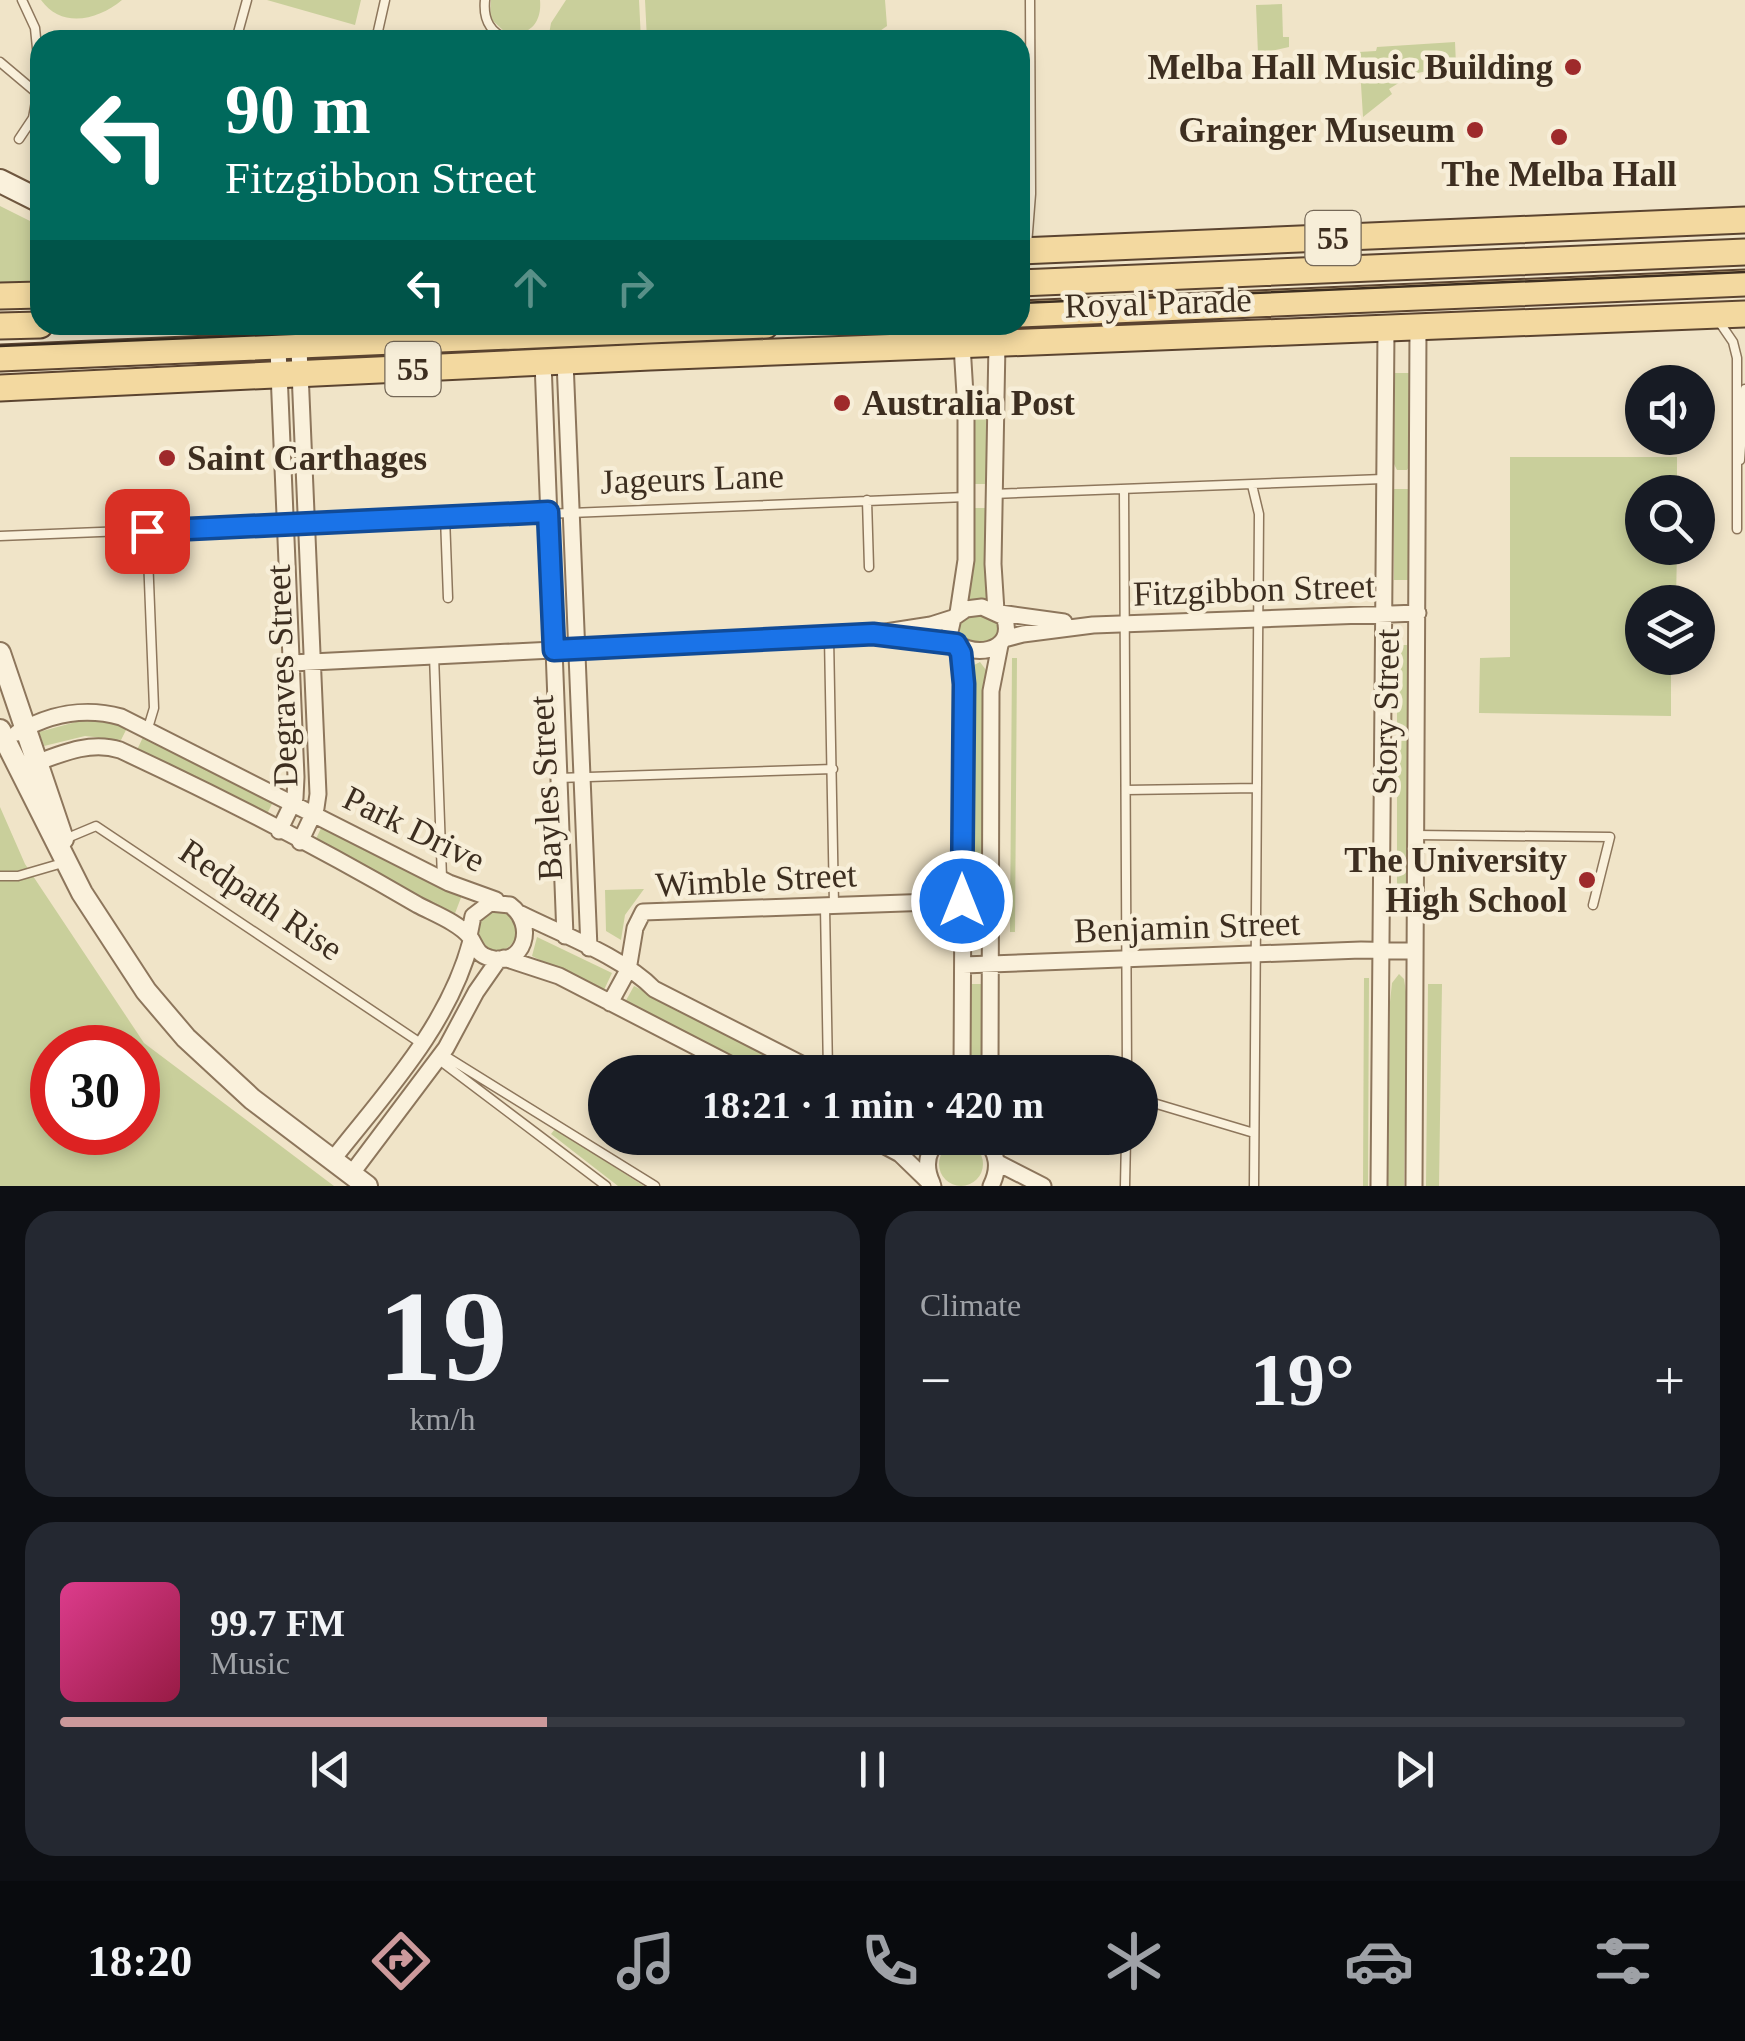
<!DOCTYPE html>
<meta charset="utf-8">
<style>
:root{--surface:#171b24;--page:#242831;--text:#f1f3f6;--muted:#9ea1a6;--line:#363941;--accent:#cc999b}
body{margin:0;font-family:Georgia,serif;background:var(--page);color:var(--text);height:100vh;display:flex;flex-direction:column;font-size:38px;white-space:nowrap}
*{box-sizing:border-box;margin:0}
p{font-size:32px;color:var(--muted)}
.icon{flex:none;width:55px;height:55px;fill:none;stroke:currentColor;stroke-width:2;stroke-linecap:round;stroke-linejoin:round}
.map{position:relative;height:1186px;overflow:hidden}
.sheet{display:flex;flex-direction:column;gap:25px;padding:25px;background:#0d0f14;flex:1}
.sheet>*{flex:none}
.guide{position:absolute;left:30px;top:30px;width:1000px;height:305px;border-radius:30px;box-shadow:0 5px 15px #0003;background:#00695c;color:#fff;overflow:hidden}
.buttons{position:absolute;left:1625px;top:365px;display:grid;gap:20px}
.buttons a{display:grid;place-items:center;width:90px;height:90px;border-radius:50%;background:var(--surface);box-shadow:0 5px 15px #0003;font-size:50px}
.speed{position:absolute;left:30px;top:1025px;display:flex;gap:20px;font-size:50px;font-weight:700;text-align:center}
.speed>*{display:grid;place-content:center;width:130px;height:130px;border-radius:50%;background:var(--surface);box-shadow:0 5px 15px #0003;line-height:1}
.speed .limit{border:15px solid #d22;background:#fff;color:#111}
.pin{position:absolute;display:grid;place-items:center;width:85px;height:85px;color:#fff;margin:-42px;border-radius:20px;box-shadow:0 5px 15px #0006}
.me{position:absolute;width:110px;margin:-55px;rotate:0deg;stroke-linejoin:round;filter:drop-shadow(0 0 8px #0008)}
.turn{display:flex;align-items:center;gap:35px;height:210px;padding:0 30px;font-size:45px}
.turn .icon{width:130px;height:130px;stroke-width:2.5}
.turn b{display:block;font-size:70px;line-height:85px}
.lanes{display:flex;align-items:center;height:95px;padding:0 30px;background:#0003;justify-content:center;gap:50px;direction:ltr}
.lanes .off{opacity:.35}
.big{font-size:75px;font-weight:700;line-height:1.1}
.sheet .widget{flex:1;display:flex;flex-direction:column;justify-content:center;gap:15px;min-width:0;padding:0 35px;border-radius:30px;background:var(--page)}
.sheet .dial{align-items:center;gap:0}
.dial b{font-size:130px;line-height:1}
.song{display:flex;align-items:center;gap:30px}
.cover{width:120px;height:120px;border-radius:15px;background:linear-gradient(135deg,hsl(330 70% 55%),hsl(340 70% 35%))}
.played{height:10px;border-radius:5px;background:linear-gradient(90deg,var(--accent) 30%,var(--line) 30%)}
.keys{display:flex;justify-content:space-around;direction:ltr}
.heat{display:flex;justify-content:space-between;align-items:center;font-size:55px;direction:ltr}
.sheet .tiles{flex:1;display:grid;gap:25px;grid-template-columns:1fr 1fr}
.widget:last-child{grid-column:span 2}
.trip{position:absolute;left:588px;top:1055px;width:570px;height:100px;border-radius:50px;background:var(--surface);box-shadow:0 5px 15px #0003;font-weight:700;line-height:100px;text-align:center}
.dock{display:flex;height:160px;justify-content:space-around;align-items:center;background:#090b0e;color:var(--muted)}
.dock .icon{width:70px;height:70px}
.dock .current{color:var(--accent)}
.dock b{font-size:45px;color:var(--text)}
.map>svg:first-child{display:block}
</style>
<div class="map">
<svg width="1745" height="1186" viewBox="0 0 1745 1186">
<rect width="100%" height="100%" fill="#f0e4c8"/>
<path fill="#c9cf9b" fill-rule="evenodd" d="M41,0H122C98,20 62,29 41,0Z
M267,0H361L355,25Z
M491,0H540C542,22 530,37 506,33L490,18Z
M566,0H639L641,40H548L551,23Z
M645,0H885L887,26L867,40H647Z
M1282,4L1283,37H1289V47L1258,54L1256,5Z
M1455,42L1456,65L1413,74L1389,89L1392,94L1363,117L1359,52L1376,51L1377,47Z
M0,206L40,226V280L0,283Z
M1395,373H1411V464L1407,470H1397L1394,464Z
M971,390H988L987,484H971Z
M1510,457H1677V492H1642V548H1677L1676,602H1642V658L1671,659V716L1479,713L1480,658L1510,657Z
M1394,489H1409V580H1394Z
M970,508H986L987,600H970Z
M973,615H984L1000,622L1002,630C991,644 982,645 965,643L955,631L958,622Z
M1397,645H1408V915H1397Z
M1012,658H1017L1015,932H1010Z
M980,662L986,670L985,863L976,869L970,867L968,668Z
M83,720L106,721L127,728L121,740L85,736L44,746L39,732Z
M145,733L275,798L265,818L136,752Z
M0,807L25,864L144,1043L334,1186H0ZM52,1048H138V1132H52Z
M323,824L462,895L454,916L314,843Z
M644,889L625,915L621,940L606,931L605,890Z
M475 930a21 21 0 1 1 42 0a21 21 0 1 1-42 0Z
M537,937L612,973L603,992L532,956Z
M1399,974L1404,979L1407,998L1404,1186H1388L1390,1002L1392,983Z
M1364,978H1369L1368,1186H1363Z
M970,984H981L983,987L984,1072H967Z
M1428,984H1442L1439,1186H1426Z
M634,986L804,1072H757L624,1004Z
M555,1129L644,1186H618L551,1134Z
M939 1164a22 22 0 1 1 44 0a22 22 0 1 1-44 0Z"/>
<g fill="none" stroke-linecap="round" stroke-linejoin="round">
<g stroke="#8d765c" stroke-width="11">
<path id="service" d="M22,0L35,28L40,78
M485,0C483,20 490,33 509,40
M236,40L247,0
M376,40L385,0
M0,62L38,94
M19,139L33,118L40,80
M1027,245L1031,194L1030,0
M1720,323L1733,342L1737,358V529
M1740,460L1745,389
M1252,485L1259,514L1254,1186
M1124,489L1127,1072
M993,494L1383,479
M867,500L869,567
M445,517L448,598
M147,531L154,708L148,728
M0,536L966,497
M829,637L834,905
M434,655L442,878
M558,778L833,769
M1126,790L1257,788
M1414,835L1610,837L1593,905
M65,839L96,826L422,1044
M0,876H18L66,862
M825,907L828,1072
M442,1054L655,1186
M438,1059L606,1186
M1140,1099L1254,1133
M1125,1186L1126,1138"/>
</g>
<g stroke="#8d765c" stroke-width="19">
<path id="minor" d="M277,325L296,777L295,798L279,831
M298,325L318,794L316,808L300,842
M565,361L589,948
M543,362L565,936
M982,607L1004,617C1018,653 968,661 949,636L953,618L966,609Z
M996,611L993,564L997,343
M958,613L966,560V411L962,345
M1000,613L1064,622
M892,637L955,644
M1004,639L1023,634L1093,625L1418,613
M959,647L964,683L962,1072
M292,663L873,634L931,625L953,618
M17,733C49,714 85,707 121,717L449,883L496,900
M28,766C58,755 89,740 120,750C221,797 322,849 418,905C433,913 459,923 470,937C476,946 477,955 490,958C524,968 537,925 510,905L490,903L473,916L469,936
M521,914C561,934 623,957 654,989L817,1072
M504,958L559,976L745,1072
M963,965L1361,950L1413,951
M610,1003L628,970L635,928L643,912L990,900
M990,1072L991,691L1000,645
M870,1138L900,1154L933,1186
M984,1138C998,1153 1000,1168 991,1186
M334,1158C386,1092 449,1025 471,941
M998,1163L1043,1186
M352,1173L446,1048L476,992L499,959
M932,1183C924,1166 927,1150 940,1138
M1379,1186L1386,330
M1414,1186L1418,328"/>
</g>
<g stroke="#8d765c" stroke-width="24">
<path id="tertiary" d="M0,653L63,839
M0,730L82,893L146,991L186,1038L252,1099L367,1186"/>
</g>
<g stroke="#6f573f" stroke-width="26">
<path id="secondary" d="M0,181L40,201"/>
</g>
<g stroke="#5b4430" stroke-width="29">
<path id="primary" d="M1020,251L1745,220
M1020,283L1745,252
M0,296L40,295
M1020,314L1745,283
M0,326L40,325
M0,358L766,325
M0,388L650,357L1745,314"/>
</g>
<use href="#service" stroke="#faf1dc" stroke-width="8"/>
<use href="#minor" stroke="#faf1dc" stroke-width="15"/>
<use href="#tertiary" stroke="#faf1dc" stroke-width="20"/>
<use href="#secondary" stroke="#faf1dc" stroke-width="22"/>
<use href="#primary" stroke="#f3d9a0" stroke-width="25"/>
<path stroke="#3d2e20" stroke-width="2.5" d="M1020,303L1745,272
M0,346L503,325"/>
</g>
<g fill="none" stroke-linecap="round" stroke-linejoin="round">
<g stroke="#114b97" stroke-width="25">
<path id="route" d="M147,531L548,512L554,650L873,634L956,644L961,653L964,684L962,901"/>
</g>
<use href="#route" stroke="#1a73e8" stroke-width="18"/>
</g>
<g fill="#9e2a2b" stroke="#f7eed8" stroke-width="4">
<circle cx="1573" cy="67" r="10"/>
<circle cx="1475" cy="130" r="10"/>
<circle cx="1559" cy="137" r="10"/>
<circle cx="842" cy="403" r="10"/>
<circle cx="167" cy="458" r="10"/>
<circle cx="1587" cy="880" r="10"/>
</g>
<g text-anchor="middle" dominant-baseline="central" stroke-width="9" stroke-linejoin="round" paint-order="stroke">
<g fill="#f7eed8" stroke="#756857" stroke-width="2.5">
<rect x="1305.5" y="211" width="55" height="54" rx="8"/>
<rect x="385.5" y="342" width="55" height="54" rx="8"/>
</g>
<g font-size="32" font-weight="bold" fill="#3d2e20">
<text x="1333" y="238">55</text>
<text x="413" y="369">55</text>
</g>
<g font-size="35" font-weight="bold" fill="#3d2e20" stroke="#f7eed8" text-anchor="end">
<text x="1553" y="67">Melba Hall Music Building</text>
<text x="1455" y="130">Grainger Museum</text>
<text x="1559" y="174" text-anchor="middle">The Melba Hall</text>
<text x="862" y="403" text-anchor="start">Australia Post</text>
<text x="187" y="458" text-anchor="start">Saint Carthages</text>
<text x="1567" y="860">The University<tspan x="1567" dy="40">High School</tspan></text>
</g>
<g font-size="35" fill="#3d2e20" stroke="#f7eed8">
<text transform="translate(1158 303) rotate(-2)">Royal Parade</text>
<text transform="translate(692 479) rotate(-2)">Jageurs Lane</text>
<text transform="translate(1254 590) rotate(-2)">Fitzgibbon Street</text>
<text transform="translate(282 676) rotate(-92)">Degraves Street</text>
<text transform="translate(1386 712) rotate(-89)">Story Street</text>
<text transform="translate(546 788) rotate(-93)">Bayles Street</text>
<text transform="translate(414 829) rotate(26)">Park Drive</text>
<text transform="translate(756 880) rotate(-3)">Wimble Street</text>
<text transform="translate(261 900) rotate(34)">Redpath Rise</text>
<text transform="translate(1187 927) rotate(-2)">Benjamin Street</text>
</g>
</g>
</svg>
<div class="buttons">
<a><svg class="icon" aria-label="sound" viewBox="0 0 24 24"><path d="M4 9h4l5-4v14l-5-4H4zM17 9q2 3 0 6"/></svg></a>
<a><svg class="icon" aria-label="search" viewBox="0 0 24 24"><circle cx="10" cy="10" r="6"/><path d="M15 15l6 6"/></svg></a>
<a><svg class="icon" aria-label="layers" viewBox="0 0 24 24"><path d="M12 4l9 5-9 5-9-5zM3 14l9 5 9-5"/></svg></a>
</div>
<div class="speed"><div class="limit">30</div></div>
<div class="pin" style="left:147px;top:531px;background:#d93025"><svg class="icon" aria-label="arrive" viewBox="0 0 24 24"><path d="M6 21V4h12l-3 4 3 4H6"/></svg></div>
<svg class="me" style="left:962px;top:901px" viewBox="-20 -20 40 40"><circle r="17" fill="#1a73e8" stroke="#fff" stroke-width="3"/><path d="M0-11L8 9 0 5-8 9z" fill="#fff"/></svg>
<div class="trip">18:21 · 1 min · 420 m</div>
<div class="guide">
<div class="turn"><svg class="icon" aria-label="left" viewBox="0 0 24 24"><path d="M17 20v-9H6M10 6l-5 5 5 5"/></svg><div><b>90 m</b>Fitzgibbon Street</div></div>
<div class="lanes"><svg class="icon" aria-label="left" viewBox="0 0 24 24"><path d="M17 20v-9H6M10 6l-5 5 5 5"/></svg><svg class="icon off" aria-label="ahead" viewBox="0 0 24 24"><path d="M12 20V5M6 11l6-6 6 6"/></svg><svg class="icon off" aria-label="right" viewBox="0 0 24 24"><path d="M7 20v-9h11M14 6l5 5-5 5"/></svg></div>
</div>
</div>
<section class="sheet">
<div class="tiles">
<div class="widget dial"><b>19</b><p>km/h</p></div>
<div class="widget"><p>Climate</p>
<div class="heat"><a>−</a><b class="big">19°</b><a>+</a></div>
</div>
<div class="widget">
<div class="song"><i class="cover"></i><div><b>99.7 FM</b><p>Music</p></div></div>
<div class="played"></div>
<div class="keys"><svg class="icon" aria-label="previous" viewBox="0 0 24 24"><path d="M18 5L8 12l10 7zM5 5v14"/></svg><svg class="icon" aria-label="pause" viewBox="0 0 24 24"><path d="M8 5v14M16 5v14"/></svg><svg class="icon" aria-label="next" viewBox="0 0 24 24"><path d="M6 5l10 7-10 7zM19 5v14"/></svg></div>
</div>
</div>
</section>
<nav class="dock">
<b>18:20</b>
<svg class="icon current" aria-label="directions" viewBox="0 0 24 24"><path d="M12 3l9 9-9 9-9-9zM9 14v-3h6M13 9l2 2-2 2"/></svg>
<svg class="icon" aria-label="music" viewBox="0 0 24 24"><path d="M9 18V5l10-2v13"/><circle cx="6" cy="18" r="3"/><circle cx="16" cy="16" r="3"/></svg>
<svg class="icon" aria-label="phone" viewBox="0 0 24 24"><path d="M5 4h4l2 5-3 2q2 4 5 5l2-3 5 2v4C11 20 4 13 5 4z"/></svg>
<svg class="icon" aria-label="climate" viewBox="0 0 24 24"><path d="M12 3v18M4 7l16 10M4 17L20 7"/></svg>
<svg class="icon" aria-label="car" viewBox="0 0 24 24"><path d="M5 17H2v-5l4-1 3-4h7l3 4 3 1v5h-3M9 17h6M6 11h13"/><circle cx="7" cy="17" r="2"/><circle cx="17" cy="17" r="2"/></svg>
<svg class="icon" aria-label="filters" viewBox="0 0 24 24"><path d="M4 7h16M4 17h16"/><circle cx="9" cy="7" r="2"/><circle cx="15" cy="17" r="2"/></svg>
</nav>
